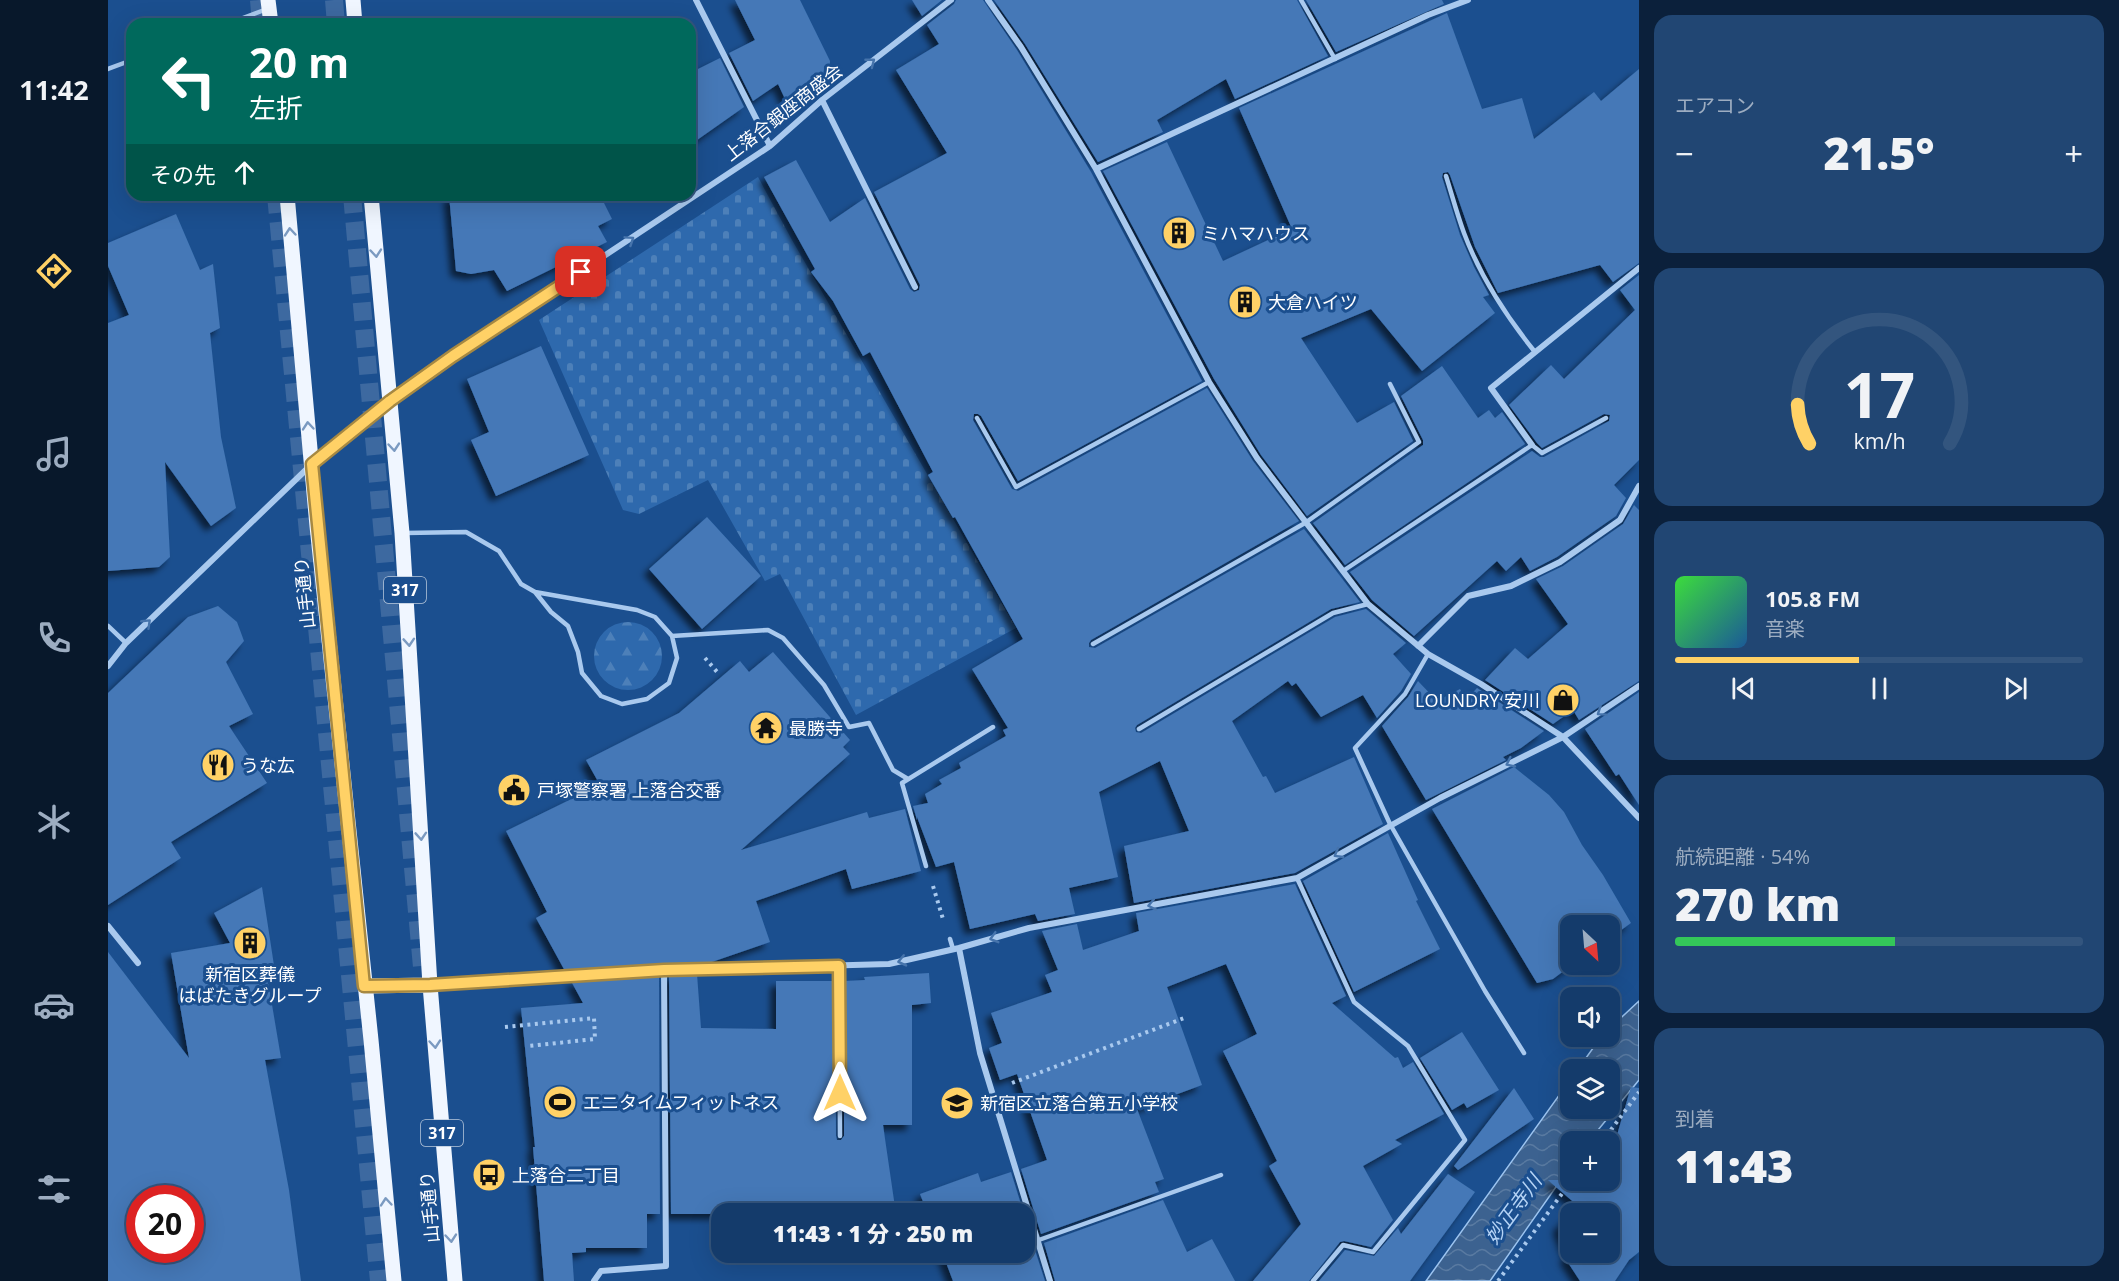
<!DOCTYPE html>
<html lang="ja">
<meta charset="utf-8">
<style>
:root{--surface:#143b6b;--page:#214673;--text:#f1f3f6;--muted:#9dadc1;--line:#33557e;--accent:#ffd166}
body{margin:0;font-family:"Open Sans","Noto Sans JP",sans-serif;background:var(--page);color:var(--text);height:100vh;display:flex;flex-direction:column;font-size:22px;white-space:nowrap}
*{box-sizing:border-box;margin:0}
p{font-size:20px;color:var(--muted)}
.icon{flex:none;width:33px;height:33px;fill:none;stroke:currentColor;stroke-width:2;stroke-linecap:round;stroke-linejoin:round}
.map{position:relative;flex:1;overflow:hidden}
.drawer{display:flex;flex-direction:column;gap:15px;padding:15px;background:#0b203b;width:480px}
.drawer>*{flex:none}
.hud{position:absolute;left:18px;top:18px;width:570px;height:183px;border-radius:18px;box-shadow:0 6px 24px #0002,0 0 0 2px var(--line);background:#00695c;color:#fff;overflow:hidden}
.needle{width:39px;rotate:154deg}
.fabs{position:absolute;left:1452px;top:915px;display:grid;gap:12px}
.fabs a{display:grid;place-items:center;width:60px;height:60px;border-radius:12px;background:var(--surface);box-shadow:0 6px 24px #0002,0 0 0 2px var(--line);font-size:30px}
.speed{position:absolute;left:18px;top:1185px;display:flex;gap:12px;font-size:30px;font-weight:700;text-align:center}
.speed>*{display:grid;place-content:center;width:78px;height:78px;border-radius:50%;background:var(--surface);box-shadow:0 6px 24px #0002,0 0 0 2px var(--line);line-height:1}
.speed .limit{border:9px solid #d22;background:#fff;color:#111}
.pin{position:absolute;display:grid;place-items:center;width:51px;height:51px;color:#fff;margin:-26px;border-radius:12px;box-shadow:0 3px 9px #0006}
.me{position:absolute;width:66px;margin:-33px;rotate:0deg;stroke-linejoin:round;filter:drop-shadow(0 0 4px #0008)}
.turn{display:flex;align-items:center;gap:21px;height:126px;padding:0 24px;font-size:27px}
.turn .icon{width:78px;height:78px;stroke-width:2.5}
.turn b{display:block;font-size:42px;line-height:51px}
.then{display:flex;align-items:center;height:57px;padding:0 24px;background:#0003;gap:12px;font-size:22px}
.big{font-size:45px;font-weight:800;line-height:1.1}
.drawer .card{flex:1;display:flex;flex-direction:column;justify-content:center;gap:9px;min-width:0;padding:0 21px;border-radius:18px;background:var(--page)}
.drawer .dial{align-items:center;gap:0}
.dial svg{height:156px;overflow:visible;fill:none;stroke:var(--line);stroke-width:7;stroke-linecap:round;text-anchor:middle}
.dial text{fill:var(--text);stroke:none}
.song{display:flex;align-items:center;gap:18px}
.cover{width:72px;height:72px;border-radius:9px;background:linear-gradient(135deg,hsl(120 70% 55%),hsl(210 70% 35%))}
.played{height:6px;border-radius:3px;background:linear-gradient(90deg,var(--accent) 45%,var(--line) 45%)}
.keys{display:flex;justify-content:space-around;direction:ltr}
.heat{display:flex;justify-content:space-between;align-items:center;font-size:33px;direction:ltr}
.charge{height:9px;border-radius:4px;background:linear-gradient(90deg,#34c759 54%,var(--line) 0)}
.trip{position:absolute;left:603px;top:1203px;width:324px;height:60px;border-radius:18px;background:var(--surface);box-shadow:0 6px 24px #0002,0 0 0 2px var(--line);font-weight:800;line-height:60px;text-align:center}
main{display:flex;flex:1;min-height:0}
.dock{display:flex;flex-direction:column;width:108px;justify-content:space-around;align-items:center;background:#08182b;color:var(--muted)}
.dock .icon{width:42px;height:42px}
.dock .selected{color:var(--accent)}
.dock b{font-size:27px;color:var(--text)}
.map>svg:first-child{display:block}
</style>
<main>
<nav class="dock">
<b>11:42</b>
<svg class="icon selected" aria-label="directions" viewBox="0 0 24 24"><path d="M12 3l9 9-9 9-9-9zM9 14v-3h6M13 9l2 2-2 2"/></svg>
<svg class="icon" aria-label="music" viewBox="0 0 24 24"><path d="M9 18V5l10-2v13"/><circle cx="6" cy="18" r="3"/><circle cx="16" cy="16" r="3"/></svg>
<svg class="icon" aria-label="phone" viewBox="0 0 24 24"><path d="M5 4h4l2 5-3 2q2 4 5 5l2-3 5 2v4C11 20 4 13 5 4z"/></svg>
<svg class="icon" aria-label="climate" viewBox="0 0 24 24"><path d="M12 3v18M4 7l16 10M4 17L20 7"/></svg>
<svg class="icon" aria-label="car" viewBox="0 0 24 24"><path d="M5 17H2v-5l4-1 3-4h7l3 4 3 1v5h-3M9 17h6M6 11h13"/><circle cx="7" cy="17" r="2"/><circle cx="17" cy="17" r="2"/></svg>
<svg class="icon" aria-label="filters" viewBox="0 0 24 24"><path d="M4 7h16M4 17h16"/><circle cx="9" cy="7" r="2"/><circle cx="15" cy="17" r="2"/></svg>
</nav>
<div class="map">
<svg width="1531" height="1281" viewBox="0 0 1531 1281">
<defs>
<pattern id="forest-firs" width="22" height="20" patternUnits="userSpaceOnUse" patternTransform="scale(1.5)"><rect width="22" height="20" fill="#2e69ad"/><path d="M5 1l3.5 6h-7zM16 11l3.5 6h-7z" fill="#4d80b9"/></pattern>
<pattern id="cemetery-stones" width="16" height="16" patternUnits="userSpaceOnUse" patternTransform="scale(1.5)"><rect width="16" height="16" fill="#2e69ad"/><path d="M2 7V4a2 2 0 0 1 4 0v3zM10 15v-3a2 2 0 0 1 4 0v3z" fill="#4d80b9"/></pattern>
<pattern id="water-waves" width="16" height="10" patternUnits="userSpaceOnUse" patternTransform="scale(1.5)"><rect width="16" height="10" fill="#3c6290"/><path d="M0 5q4-4 8 0t8 0" fill="none" stroke="#597aa1"/></pattern>
<filter id="shadow"><feDropShadow dx="-5.5" dy="5.5" stdDeviation="3" flood-color="#0009"/></filter>
</defs>
<rect width="100%" height="100%" fill="#1b4f8f"/>
<path fill="url(#forest-firs)" d="M486 656a34 34 0 1 1 68 0a34 34 0 1 1-68 0Z"/>
<path fill="url(#cemetery-stones)" d="M650,177L684,240L908,628L748,715L672,574L657,581L600,480L531,514L515,510L431,320Z"/>
<path fill="url(#water-waves)" stroke="#9cc4f0" stroke-width="1.5" d="M1531,1001V1080L1481,1141L1462,1142V1167L1382,1281H1318L1462,1080V1108H1502V1070L1470,1069L1493,1037L1502,1036V1028Z"/>
<path fill="#4478b7" fill-rule="evenodd" filter="url(#shadow)" d="M627,0H692L722,61L721,77L678,101L670,84L645,101L621,53L647,40Z
M804,0H834L814,16Z
M848,0H875L909,50L983,172L1094,381L910,481L873,416L870,414H866L865,420L904,489L910,491L1099,388L1145,461L1191,521L983,640L981,643V647L987,648L1196,529L1252,602L1223,609L1029,725L1027,728L1028,732L1033,733L1227,617L1258,609L1298,643L1285,654L1303,674L1293,691L1269,718L1255,695L1213,717L1188,683L1184,686L1180,681L1124,721L1155,777L1158,776L1167,793L1246,757L1275,824L1187,873L1026,903L1016,846L1081,831L1052,761L991,792L1010,877L961,888L967,914L930,921L927,914L862,929L846,862L828,867L809,817V820L805,806L820,803L817,794L834,784L831,780L853,768L851,763L898,736L895,730L900,728L864,669L915,639L847,517L845,518L820,475L825,472L762,352L755,356L725,301L703,272L707,269L656,177L688,160L722,222L757,198L802,289L806,292L811,290L812,285L766,192L839,153L788,70L831,44L819,25L846,4Z
M886,0H1189L1220,56L1127,99L1118,79L1049,120L1055,132L990,162L917,44Z
M1198,0H1334L1336,4L1228,52Z
M1339,13L1374,109L1414,98L1426,139L1486,92L1493,101L1531,69V263L1505,282L1492,265L1390,293L1367,247L1342,175L1340,172L1335,173L1334,177L1352,235L1366,267L1381,295L1375,297L1387,313L1314,371L1263,309L1193,338L1249,423L1286,402L1305,441L1199,516L1153,455L1106,379L995,171L1059,142L1115,261L1184,229L1131,108Z
M612,58L636,107L582,145V73Z
M341,195H492L504,219L490,226L499,242L399,291L386,270L363,274L348,271Z
M68,214L92,270L105,264L112,328L102,333L113,437L128,508L103,526L57,462L62,557L51,567L0,571V323L21,315L0,266V243Z
M1531,275V460L1506,485L1518,498L1508,516L1449,557L1422,571L1413,557L1398,571L1389,561L1306,636L1264,600L1242,572L1424,451L1432,457H1436L1501,421L1502,415L1496,414L1434,448L1429,443L1401,405L1443,365L1456,379L1527,310L1512,290Z
M433,346L481,455L388,496L363,440L381,432L359,379Z
M1334,366L1370,418L1381,410L1387,418L1394,412L1417,444L1237,565L1205,523L1315,445V440L1293,396Z
M1526,505L1531,510V681L1471,720L1465,710L1445,724L1377,680L1407,648L1420,659L1460,624L1428,579L1455,566L1515,524Z
M599,517L653,576L594,629L541,569Z
M110,606L129,622L136,641L118,662L145,714L121,726L159,783L63,842L73,858L0,905V693L80,617Z
M665,652L742,740L735,747L742,754L633,850L759,812L761,818L797,809L813,871L744,889L738,869L648,901L662,942L598,964L457,971L428,918L439,912L398,831L492,785L478,760L571,713L632,661L641,672Z
M1310,681L1329,701L1352,689L1358,700L1369,688L1436,731L1413,748L1395,757L1398,760L1318,800L1274,726L1300,697Z
M1531,692V805L1511,774L1508,776L1477,729Z
M1406,767L1441,795L1456,812L1474,845L1495,875L1523,923L1502,938V926H1462V964H1465L1445,979L1429,983L1324,809Z
M1280,833L1310,900L1308,901L1332,949L1246,992L1195,881Z
M1187,884L1238,996L1224,1003L1287,1058L1290,1057L1295,1068L1305,1062L1336,1114L1287,1140L1294,1144L1255,1166L1285,1220L1263,1247L1236,1241L1232,1242L1201,1281H1145L1193,1224L1161,1166L1169,1161L1115,1051L1149,1034L1118,964L1059,987L1094,1085L1029,1109L1056,1179L1047,1182L1051,1192L933,1234L913,1169L939,1160L909,1074L892,1080L881,1048L894,1043L883,1013L944,992L937,975L950,970L934,931L969,924L975,950L1031,931L1028,913Z
M154,887L167,972L159,975L173,1058L157,1060L181,1190L193,1281H0V952L81,1058L63,953L122,943L106,913ZM32,1198H82V1250H32Z
M821,973L823,1003L804,1005V1125H775L788,1214H563L561,975L589,974L593,1028L668,1029V981H727L728,1136L729,1140H733L736,1136V981L757,980L756,977Z
M551,976L552,1214H539V1248H478V1252L464,1253L466,1281H436L425,1147H427L413,1008L475,1003L463,981Z
M1354,1032L1391,1090L1359,1108L1356,1103L1344,1110L1312,1058Z
M1523,1087L1531,1088V1252L1521,1260L1507,1281H1472L1457,1258L1460,1255L1450,1227L1462,1214V1252H1502V1214H1463L1470,1206L1440,1180H1502V1159Z
M1406,1088L1426,1119L1350,1170L1346,1166Z
M903,1172L916,1214H820L812,1194L870,1173L873,1182Z
M1340,1174L1367,1192L1302,1281H1211L1237,1250L1266,1256L1290,1228L1293,1234Z
M1055,1200L1079,1252L1104,1239L1127,1281H947L936,1243Z
M916,1216L937,1281H845L834,1252H916Z"/>
<g fill="none" stroke-linecap="round" stroke-linejoin="round">
<path stroke="#3d69a0" stroke-width="18" stroke-dasharray="18 9" stroke-linecap="butt" d="M151,0L153,24
M226,0L228,24
M168,195L271,1281
M244,195L314,967"/>
<path stroke="#a9c9ee" stroke-width="4" stroke-dasharray="3 4.5" stroke-linecap="butt" d="M597,658L610,673
M825,886L835,919
M397,1027L486,1018L487,1039L421,1046
M904,1083L1079,1017
M1494,1142L1531,1092
M1390,1281L1464,1180"/>
<path stroke="#a9c9ee" stroke-width="4.5" d="M1193,0L1227,59
M119,24L159,9
M0,69L24,60
M1338,176C1344,195 1349,214 1356,233C1372,276 1398,316 1427,352
M869,418L908,487L1101,382
M297,533L358,532L391,551L413,584L427,592L529,610L547,617L564,636L569,658L561,683L539,699L514,704L493,696L474,673L470,652L460,626L443,612L427,592
M1235,571L1424,445L1434,453L1498,418
M0,626L18,643
M564,636L660,630L675,638L716,685L741,727L761,723L785,770L800,779
M985,644L1197,523L1311,442L1282,384
M1320,654L1297,694L1247,748L1282,824L1377,991L1416,1053
M1031,729L1225,613L1260,604
M818,866L794,783L885,727
M1189,878L1246,1002L1300,1046L1357,1140L1265,1252L1235,1245L1205,1281
M842,939L845,949
M731,966L732,1136
M928,1241L1113,1175"/>
<path stroke="#a9c9ee" stroke-width="6" d="M588,0L662,146
M880,0L913,47L988,169L1101,382L1149,458L1260,604L1320,654L1373,684L1455,737L1531,818
M714,100L807,287
M988,169L1320,15L1360,0
M1424,445L1383,388L1531,268
M1310,646L1360,596L1403,586L1452,562L1512,520L1531,486
M0,666L18,643L204,464L282,401L345,356L662,146L714,100L843,0
M0,926L30,963
M851,948L872,1053L942,1281
M323,985L556,970L781,964L851,948L921,928L1189,878L1332,798L1455,737L1531,686
M486,1281L493,1271L558,1266L556,970"/>
<path stroke="#f0f6ff" stroke-width="15" d="M160,0L163,24
M245,0L247,24
M179,195L209,526L263,1040L286,1281
M263,195L294,533L322,985L347,1281
M257,986L322,985"/>
</g>
<defs><path id="oneway-chevron" d="M-2-3.5L2.5 0L-2 3.5" fill="none" stroke-width="1.6" stroke-linecap="round" stroke-linejoin="round" transform="scale(1.5)"/></defs>
<g stroke="#4674ac">
<use href="#oneway-chevron" transform="translate(763 62) rotate(-38)"/>
<use href="#oneway-chevron" transform="translate(522 240) rotate(-34)"/>
<use href="#oneway-chevron" transform="translate(39 623) rotate(-44)"/>
<use href="#oneway-chevron" transform="translate(1493 712) rotate(146)"/>
<use href="#oneway-chevron" transform="translate(1402 763) rotate(154)"/>
<use href="#oneway-chevron" transform="translate(1230 854) rotate(150)"/>
<use href="#oneway-chevron" transform="translate(1044 905) rotate(169)"/>
<use href="#oneway-chevron" transform="translate(886 938) rotate(164)"/>
<use href="#oneway-chevron" transform="translate(794 961) rotate(167)"/>
</g>
<g stroke="#7b9ac1">
<use href="#oneway-chevron" transform="translate(182 232) rotate(-95)"/>
<use href="#oneway-chevron" transform="translate(268 253) rotate(85)"/>
<use href="#oneway-chevron" transform="translate(200 426) rotate(-95)"/>
<use href="#oneway-chevron" transform="translate(286 447) rotate(85)"/>
<use href="#oneway-chevron" transform="translate(301 642) rotate(86)"/>
<use href="#oneway-chevron" transform="translate(313 836) rotate(86)"/>
<use href="#oneway-chevron" transform="translate(327 1044) rotate(85)"/>
<use href="#oneway-chevron" transform="translate(278 1202) rotate(-95)"/>
<use href="#oneway-chevron" transform="translate(343 1238) rotate(85)"/>
</g>
<g fill="none" stroke-linecap="round" stroke-linejoin="round">
<g stroke="#a68842" stroke-width="15">
<path id="route" d="M473,272L345,356L282,401L204,464L256,986L322,985L556,970L731,966L732,1093"/>
</g>
<use href="#route" stroke="#ffd166" stroke-width="10"/>
</g>
<defs>
<g id="building-disc" transform="scale(1.725)"><circle r="9.5" fill="#ffd166" stroke="#1b4f8f"/><path d="M-4-6H4V6H1V3H-1V6H-4ZM-2.5-4.3h1.7v1.8h-1.7ZM.8-4.3h1.7v1.8H.8ZM-2.5-1h1.7V.8h-1.7ZM.8-1h1.7V.8H.8Z" fill="#111"/></g>
<g id="shop-disc" transform="scale(1.725)"><circle r="9.5" fill="#ffd166" stroke="#1b4f8f"/><path d="M-5-2.5h2.3a2.7 3.5 0 0 1 5.4 0H5L5.5 6h-11ZM-1.5-2.5h3a1.5 2.3 0 0 0-3 0Z" fill="#111"/></g>
<g id="temple-disc" transform="scale(1.725)"><circle r="9.5" fill="#ffd166" stroke="#1b4f8f"/><path d="M0-6L5-2H3V0L6.5 2.5H4V6H1.5V3h-3V6H-4V2.5H-6.5L-3 0V-2H-5Z" fill="#111"/></g>
<g id="restaurant-disc" transform="scale(1.725)"><circle r="9.5" fill="#ffd166" stroke="#1b4f8f"/><path d="M-5-6h1v4h1v-4h1v4h1v-4h1v5L-1.5 .5V6h-2V.5L-5-1ZM5-6V6H3V1.5H1.5Q1.5-4 5-6Z" fill="#111"/></g>
<g id="civic-disc" transform="scale(1.725)"><circle r="9.5" fill="#ffd166" stroke="#1b4f8f"/><path d="M-.6-6.5H3V-4.5H.6V-3L4-1V1h2V6H-6V1h2V-1L-.6-3ZM-1.2 2.5V6h2.4V2.5Z" fill="#111"/></g>
<g id="stadium-disc" transform="scale(1.725)"><circle r="9.5" fill="#ffd166" stroke="#1b4f8f"/><path d="M0-5a6.5 5 0 1 0 0 10a6.5 5 0 1 0 0-10ZM-3.5-1.8h7v3.6h-7Z" fill="#111"/></g>
<g id="school-disc" transform="scale(1.725)"><circle r="9.5" fill="#ffd166" stroke="#1b4f8f"/><path d="M0-5L7-2L0 1L-7-2ZM-4 1L0 2.5L4 1V4Q0 6-4 4Z" fill="#111"/></g>
<g id="bus-disc" transform="scale(1.725)"><circle r="9.5" fill="#ffd166" stroke="#1b4f8f"/><path d="M-5-6H5V4H4V6H2V4H-2V6H-4V4H-5ZM-3.5-4V0h7V-4ZM-3.5 1.2v1.5H-2V1.2ZM2 1.2v1.5H3.5V1.2Z" fill="#111"/></g>
</defs>
<g fill-rule="evenodd">
<use href="#building-disc" x="1071" y="233"/>
<use href="#building-disc" x="1137" y="302"/>
<use href="#shop-disc" x="1455" y="700"/>
<use href="#temple-disc" x="658" y="728"/>
<use href="#restaurant-disc" x="110" y="765"/>
<use href="#civic-disc" x="406" y="790"/>
<use href="#building-disc" x="142" y="943"/>
<use href="#stadium-disc" x="452" y="1102"/>
<use href="#school-disc" x="849" y="1103"/>
<use href="#bus-disc" x="381" y="1175"/>
</g>
<g text-anchor="middle" dominant-baseline="central" stroke-width="6" stroke-linejoin="round" paint-order="stroke">
<g fill="#1b4f8f" stroke="#bbcadd" stroke-width="1.5">
<rect x="276" y="577" width="42" height="26" rx="4.5"/>
<rect x="313" y="1120" width="42" height="26" rx="4.5"/>
</g>
<g font-size="16" font-weight="bold" fill="#fff">
<text x="297" y="590">317</text>
<text x="334" y="1133">317</text>
</g>
<g font-size="18" fill="#fff" stroke="#1b4f8f">
<text transform="translate(675 112) rotate(-38)">上落合銀座商盛会</text>
<text transform="translate(196 593) rotate(-96)">山手通り</text>
<text transform="translate(321 1207) rotate(-95)">山手通り</text>
</g>
<g font-size="18" fill="#fff" stroke="#1b4f8f" text-anchor="start">
<text x="1094" y="233">ミハマハウス</text>
<text x="1160" y="302">大倉ハイツ</text>
<text x="1432" y="700" text-anchor="end">LOUNDRY 安川</text>
<text x="681" y="728">最勝寺</text>
<text x="133" y="765">うな厷</text>
<text x="429" y="790">戸塚警察署 上落合交番</text>
<text x="142" y="974" text-anchor="middle">新宿区葬儀<tspan x="142" dy="21">はばたきグループ</tspan></text>
<text x="475" y="1102">エニタイムフィットネス</text>
<text x="872" y="1103">新宿区立落合第五小学校</text>
<text x="404" y="1175">上落合二丁目</text>
</g>
<g font-size="20" font-style="italic" fill="#b5d3f5" stroke="#1b4f8f">
<text transform="translate(1405 1209) rotate(-54)">妙正寺川</text>
</g>
</g>
</svg>
<div class="fabs">
<a><svg class="needle" viewBox="-14 -14 28 28"><path d="M0-13l5 13h-10z" fill="#e53935"/><path d="M0 13l5-13h-10z" fill="#9dadc1"/></svg></a>
<a><svg class="icon" aria-label="sound" viewBox="0 0 24 24"><path d="M4 9h4l5-4v14l-5-4H4zM17 9q2 3 0 6"/></svg></a>
<a><svg class="icon" aria-label="layers" viewBox="0 0 24 24"><path d="M12 4l9 5-9 5-9-5zM3 14l9 5 9-5"/></svg></a>
<a>+</a>
<a>−</a>
</div>
<div class="speed"><div class="limit">20</div></div>
<div class="pin" style="left:473px;top:272px;background:#d93025"><svg class="icon" aria-label="arrive" viewBox="0 0 24 24"><path d="M6 21V4h12l-3 4 3 4H6"/></svg></div>
<svg class="me" style="left:732px;top:1093px" viewBox="-20 -20 40 40"><path d="M0-17L14 15 0 8-14 15z" fill="#ffd166" stroke="#fff" stroke-width="4"/></svg>
<div class="trip">11:43 · 1 分 · 250 m</div>
<div class="hud">
<div class="turn"><svg class="icon" aria-label="left" viewBox="0 0 24 24"><path d="M17 20v-9H6M10 6l-5 5 5 5"/></svg><div><b>20 m</b>左折</div></div>
<div class="then">その先<svg class="icon" aria-label="ahead" viewBox="0 0 24 24"><path d="M12 20V5M6 11l6-6 6 6"/></svg></div>
</div>
</div>
<section class="drawer">
<div class="card"><p>エアコン</p>
<div class="heat"><a>−</a><b class="big">21.5°</b><a>+</a></div>
</div>
<div class="card dial"><svg viewBox="0 0 100 80">
<path d="M14 69A42 42 0 1 1 86 69"/>
<path d="M14 69A42 42 0 0 1 8 49" stroke="#ffd166"/>
<text x="50" y="56" font-size="32" font-weight="700">17</text>
<text x="50" y="72" font-size="11">km/h</text>
</svg></div>
<div class="card">
<div class="song"><i class="cover"></i><div><b>105.8 FM</b><p>音楽</p></div></div>
<div class="played"></div>
<div class="keys"><svg class="icon" aria-label="previous" viewBox="0 0 24 24"><path d="M18 5L8 12l10 7zM5 5v14"/></svg><svg class="icon" aria-label="pause" viewBox="0 0 24 24"><path d="M8 5v14M16 5v14"/></svg><svg class="icon" aria-label="next" viewBox="0 0 24 24"><path d="M6 5l10 7-10 7zM19 5v14"/></svg></div>
</div>
<div class="card"><p>航続距離 · 54%</p><b class="big">270 km</b><div class="charge"></div></div>
<div class="card"><p>到着</p><b class="big">11:43</b></div>
</section>
</main>
